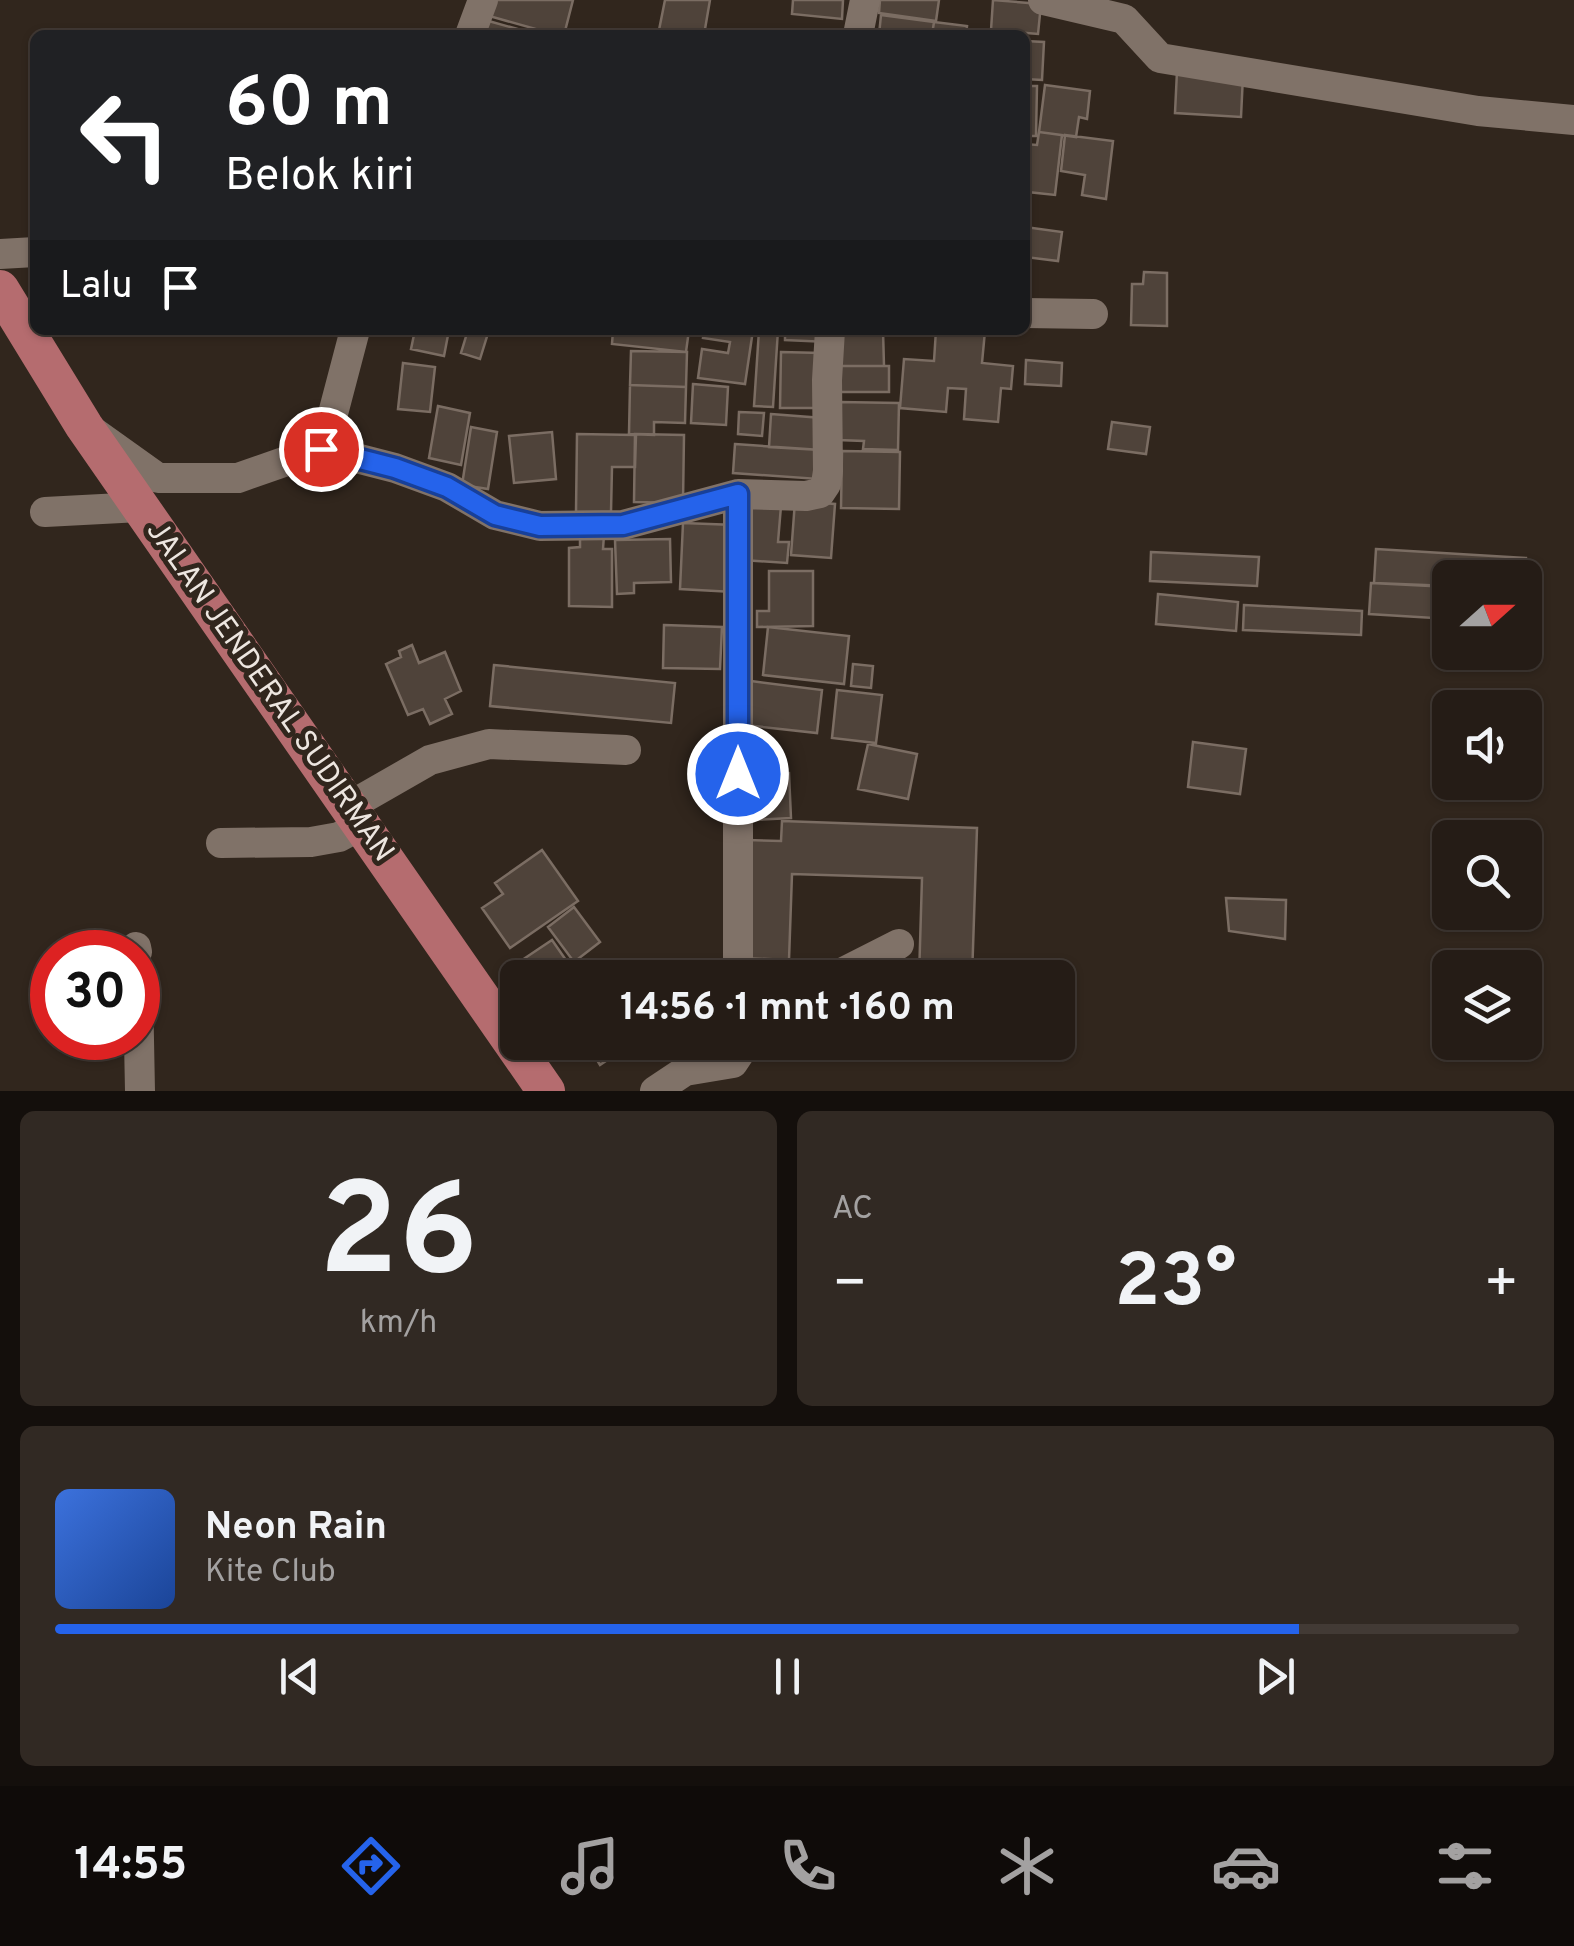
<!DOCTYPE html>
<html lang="id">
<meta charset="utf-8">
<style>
:root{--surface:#251c16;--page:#312923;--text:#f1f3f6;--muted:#a3a1a1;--line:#423a35;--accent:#2563eb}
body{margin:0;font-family:Overpass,sans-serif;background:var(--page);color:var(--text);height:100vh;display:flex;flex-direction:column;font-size:38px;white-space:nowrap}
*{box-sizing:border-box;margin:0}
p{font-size:32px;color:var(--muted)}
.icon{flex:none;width:55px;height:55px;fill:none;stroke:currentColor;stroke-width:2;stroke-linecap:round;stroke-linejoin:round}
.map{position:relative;height:1091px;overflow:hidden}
.side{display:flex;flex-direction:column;gap:20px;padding:20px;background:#140f0c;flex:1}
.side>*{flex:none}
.banner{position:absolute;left:30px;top:30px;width:1000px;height:305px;border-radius:15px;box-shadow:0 2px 8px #0004,0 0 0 2px var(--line);background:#202124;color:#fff;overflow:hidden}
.needle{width:65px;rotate:69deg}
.fabs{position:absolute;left:1432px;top:560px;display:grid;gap:20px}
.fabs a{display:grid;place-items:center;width:110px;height:110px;border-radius:15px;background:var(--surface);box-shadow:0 2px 8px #0004,0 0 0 2px var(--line);font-size:50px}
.speed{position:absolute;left:30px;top:930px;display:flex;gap:20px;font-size:50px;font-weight:700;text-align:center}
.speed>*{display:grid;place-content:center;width:130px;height:130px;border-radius:50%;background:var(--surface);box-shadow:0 2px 8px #0004,0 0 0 2px var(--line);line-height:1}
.speed .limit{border:15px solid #d22;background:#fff;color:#111}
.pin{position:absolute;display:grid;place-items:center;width:85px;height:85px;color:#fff;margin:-42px;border:5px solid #fff;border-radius:50%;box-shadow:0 2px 10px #0007}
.me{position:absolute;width:110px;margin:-55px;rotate:0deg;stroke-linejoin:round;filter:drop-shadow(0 0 8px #0008)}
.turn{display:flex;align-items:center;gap:35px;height:210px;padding:0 30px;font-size:45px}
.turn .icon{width:130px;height:130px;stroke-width:2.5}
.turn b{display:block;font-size:70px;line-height:85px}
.then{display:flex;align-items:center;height:95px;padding:0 30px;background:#0003;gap:20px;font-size:38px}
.big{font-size:75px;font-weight:700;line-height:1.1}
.side .widget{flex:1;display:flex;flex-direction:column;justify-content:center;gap:15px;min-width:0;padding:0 35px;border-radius:15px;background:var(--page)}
.side .dial{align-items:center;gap:0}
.dial b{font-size:130px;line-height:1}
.song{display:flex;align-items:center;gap:30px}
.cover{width:120px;height:120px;border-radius:15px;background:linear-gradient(135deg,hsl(220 70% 55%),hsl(220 70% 35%))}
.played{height:10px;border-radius:5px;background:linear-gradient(90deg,var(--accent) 85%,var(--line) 85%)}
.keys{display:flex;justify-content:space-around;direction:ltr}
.heat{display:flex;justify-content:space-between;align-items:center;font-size:55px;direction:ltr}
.side .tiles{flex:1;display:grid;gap:20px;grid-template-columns:1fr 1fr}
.widget:last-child{grid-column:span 2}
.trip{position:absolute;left:500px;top:960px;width:575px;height:100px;border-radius:15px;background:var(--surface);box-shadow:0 2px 8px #0004,0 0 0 2px var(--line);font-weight:700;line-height:100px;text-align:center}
.menu{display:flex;height:160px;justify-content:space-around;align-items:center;background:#0f0b09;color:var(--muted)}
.menu .icon{width:70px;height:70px}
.menu .on{color:var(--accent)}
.menu b{font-size:45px;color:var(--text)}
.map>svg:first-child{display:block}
</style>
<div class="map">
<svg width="1574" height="1091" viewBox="0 0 1574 1091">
<rect width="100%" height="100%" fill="#31261d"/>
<path fill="#4f433a" stroke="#7b6d63" stroke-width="2.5" d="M486,0H573L564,35H557L482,14Z
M665,0H710L704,35H658Z
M793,0H843L842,19L792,14Z
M880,0H939L936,21L879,13Z
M993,0L1041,4L1038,34L991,30Z
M881,15L934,22L932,35H879Z
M485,20L539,35H480Z
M934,22L967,26L966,35H932Z
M1025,41L1044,42L1042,80L1025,79Z
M1177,71L1243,76L1241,117L1175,113Z
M1045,85L1090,91L1087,119L1079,117L1076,137L1039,132Z
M1025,86H1037L1036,136H1025Z
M1039,132L1062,135L1055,195L1027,192L1025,211V144L1037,145Z
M1065,135L1113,141L1106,199L1082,195L1085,175L1061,171Z
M1025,227L1062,232L1058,261L1025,257Z
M1144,272L1167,273V326L1131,325L1132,284H1143Z
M415,330H449L444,356L411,349Z
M468,330H489L480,359L461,353Z
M613,330H689L686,352L612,344Z
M704,330H753L745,384L698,378L702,349L728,353L730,342L703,338Z
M759,330H778L773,407L754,406Z
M785,330H828V342L785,340Z
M834,330H883L884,366H835Z
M936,330L985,331L982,363L1013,366L1011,389L1001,388L998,422L964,419L966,389L948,388L946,412L900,408L904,359L934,361Z
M631,351L687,352L686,387L630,385Z
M781,352L821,353L820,408H780Z
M1026,360L1062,363L1061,386L1025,384Z
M403,363L435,367L430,412L398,409Z
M835,366H889V392H835Z
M693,384L728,387L726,425L691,423Z
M630,385L686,387L685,423L654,422V435L629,434Z
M839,402L899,403L898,450L863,449L864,441L838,440Z
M438,406L470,413L461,465L429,458Z
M739,412L764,413L762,436L738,434Z
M771,414L822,418L820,450L769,447Z
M1112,422L1150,427L1146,454L1108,449Z
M471,427L497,432L488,489L462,485Z
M552,432L556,479L514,483L509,436Z
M577,434L636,435L635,467H612L611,512H576Z
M635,434L684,435L683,503L634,502Z
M735,444L820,450L818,479L733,473Z
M842,451L900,452L899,509L841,508Z
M795,501L835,504L831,558L791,555Z
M747,503L781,506L778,542H789L787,563L743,560Z
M683,523L735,525L733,592L680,589Z
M580,534L604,535L603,549H612V607L569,606V548L580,547Z
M670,539L671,582L634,583V593L617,594L615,540Z
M1376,549L1526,558L1529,588H1525V578H1450V586L1374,583Z
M1151,552L1259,557L1257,586L1150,581Z
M769,571H813V626L757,627V611H769Z
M1371,583L1450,587V619L1369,614Z
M1158,594L1238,602L1236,631L1156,624Z
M1244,605L1362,611L1361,635L1243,630Z
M664,625L722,627L720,669L663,668Z
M768,627L849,636L844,684L763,675Z
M412,645L419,663L445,652L461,691L445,699L452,714L430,724L423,709L408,715L386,664L401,657L399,651Z
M853,664L873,666L871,688L851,686Z
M494,665L675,683L671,723L490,706Z
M751,681L822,690L817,733L745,725Z
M837,690L882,695L876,743L832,738Z
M1193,742L1246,749L1240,794L1188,787Z
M868,744L917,754L908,799L858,789Z
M789,773L791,818L754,820L752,775Z
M782,821L977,828L972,978H919L922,878L792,874L789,960L742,958L747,840L781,841Z
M542,850L578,901L510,948L482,908L503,894L495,883Z
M1226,898L1286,900L1285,939L1229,931Z
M574,907L600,942L574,962L548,927Z
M552,940L568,963L547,978H533L522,960Z
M586,1042H634L600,1065Z
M772,1042H970L969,1055L772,1048Z"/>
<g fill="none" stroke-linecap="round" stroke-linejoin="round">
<path stroke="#807268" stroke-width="30" d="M1043,0L1124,19L1160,58L1478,111L1574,120
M470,35L483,0
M858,35L865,0
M0,254L35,252
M1025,313L1093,314
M95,433L158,478H238L321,449L395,468L447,487L495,515L540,526L623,525L738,494L806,496L820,493L826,484L828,471L827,380L830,330
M321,449L330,425L355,330
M738,494V978
M45,512L140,507
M348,807L430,760L489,744L626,750
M221,843L311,842L339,837L361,825
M136,947L137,952
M832,978L899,944
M138,989L140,1091
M655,1091L685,1071L733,1063L739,1054V1042"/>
<path stroke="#b56c6f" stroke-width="38" d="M0,289L84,426L546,1091"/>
</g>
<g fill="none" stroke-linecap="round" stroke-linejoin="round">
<g stroke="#184099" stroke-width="25">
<path id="route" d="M321,449L395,468L447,487L495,515L540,526L623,525L738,494V774"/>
</g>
<use href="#route" stroke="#2563eb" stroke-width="18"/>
</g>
<g text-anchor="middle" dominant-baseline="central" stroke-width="10" stroke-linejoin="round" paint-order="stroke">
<g font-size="30" fill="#ede6e0" stroke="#31261d">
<text transform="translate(269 692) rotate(55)">JALAN JENDERAL SUDIRMAN</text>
</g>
</g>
</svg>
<div class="fabs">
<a><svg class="needle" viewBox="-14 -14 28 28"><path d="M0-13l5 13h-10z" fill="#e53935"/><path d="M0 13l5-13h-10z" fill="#a3a1a1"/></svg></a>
<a><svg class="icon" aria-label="sound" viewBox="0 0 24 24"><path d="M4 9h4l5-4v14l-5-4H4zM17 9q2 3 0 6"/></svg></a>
<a><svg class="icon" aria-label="search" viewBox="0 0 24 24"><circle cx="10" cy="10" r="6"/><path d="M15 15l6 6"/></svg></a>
<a><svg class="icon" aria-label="layers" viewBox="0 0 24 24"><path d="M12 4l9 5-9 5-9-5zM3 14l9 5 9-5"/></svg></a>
</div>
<div class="speed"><div class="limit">30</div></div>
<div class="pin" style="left:321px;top:449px;background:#d93025"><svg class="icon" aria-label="arrive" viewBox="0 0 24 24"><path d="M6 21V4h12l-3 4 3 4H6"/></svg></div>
<svg class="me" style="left:738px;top:774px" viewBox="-20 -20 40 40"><circle r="17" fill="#2563eb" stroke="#fff" stroke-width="3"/><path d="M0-11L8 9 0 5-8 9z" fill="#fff"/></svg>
<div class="trip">14:56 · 1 mnt · 160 m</div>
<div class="banner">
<div class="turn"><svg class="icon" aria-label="left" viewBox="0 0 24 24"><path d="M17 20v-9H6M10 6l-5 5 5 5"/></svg><div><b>60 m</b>Belok kiri</div></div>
<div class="then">Lalu<svg class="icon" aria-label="arrive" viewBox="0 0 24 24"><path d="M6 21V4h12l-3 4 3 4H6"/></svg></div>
</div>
</div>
<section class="side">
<div class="tiles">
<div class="widget dial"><b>26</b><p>km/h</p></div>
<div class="widget"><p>AC</p>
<div class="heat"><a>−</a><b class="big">23°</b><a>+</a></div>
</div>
<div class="widget">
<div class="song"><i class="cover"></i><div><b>Neon Rain</b><p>Kite Club</p></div></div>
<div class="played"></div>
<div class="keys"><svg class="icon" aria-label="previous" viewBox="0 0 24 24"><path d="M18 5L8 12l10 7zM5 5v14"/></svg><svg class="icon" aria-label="pause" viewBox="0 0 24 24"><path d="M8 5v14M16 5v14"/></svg><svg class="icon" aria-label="next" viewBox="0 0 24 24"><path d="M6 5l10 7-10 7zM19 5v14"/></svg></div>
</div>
</div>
</section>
<nav class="menu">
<b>14:55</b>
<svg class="icon on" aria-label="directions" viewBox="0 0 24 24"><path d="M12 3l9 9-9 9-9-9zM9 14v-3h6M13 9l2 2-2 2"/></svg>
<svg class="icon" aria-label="music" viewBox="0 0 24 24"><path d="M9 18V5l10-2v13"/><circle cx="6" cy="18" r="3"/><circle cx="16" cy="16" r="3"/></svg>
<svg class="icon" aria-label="phone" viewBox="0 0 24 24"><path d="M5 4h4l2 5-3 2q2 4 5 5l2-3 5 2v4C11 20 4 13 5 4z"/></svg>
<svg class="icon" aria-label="climate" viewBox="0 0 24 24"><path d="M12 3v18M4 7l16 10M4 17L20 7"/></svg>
<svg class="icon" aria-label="car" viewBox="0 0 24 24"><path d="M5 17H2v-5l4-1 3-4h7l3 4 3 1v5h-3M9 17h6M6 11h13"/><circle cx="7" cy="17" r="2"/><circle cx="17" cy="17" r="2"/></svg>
<svg class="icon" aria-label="filters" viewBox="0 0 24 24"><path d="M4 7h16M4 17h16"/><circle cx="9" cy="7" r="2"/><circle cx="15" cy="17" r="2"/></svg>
</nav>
